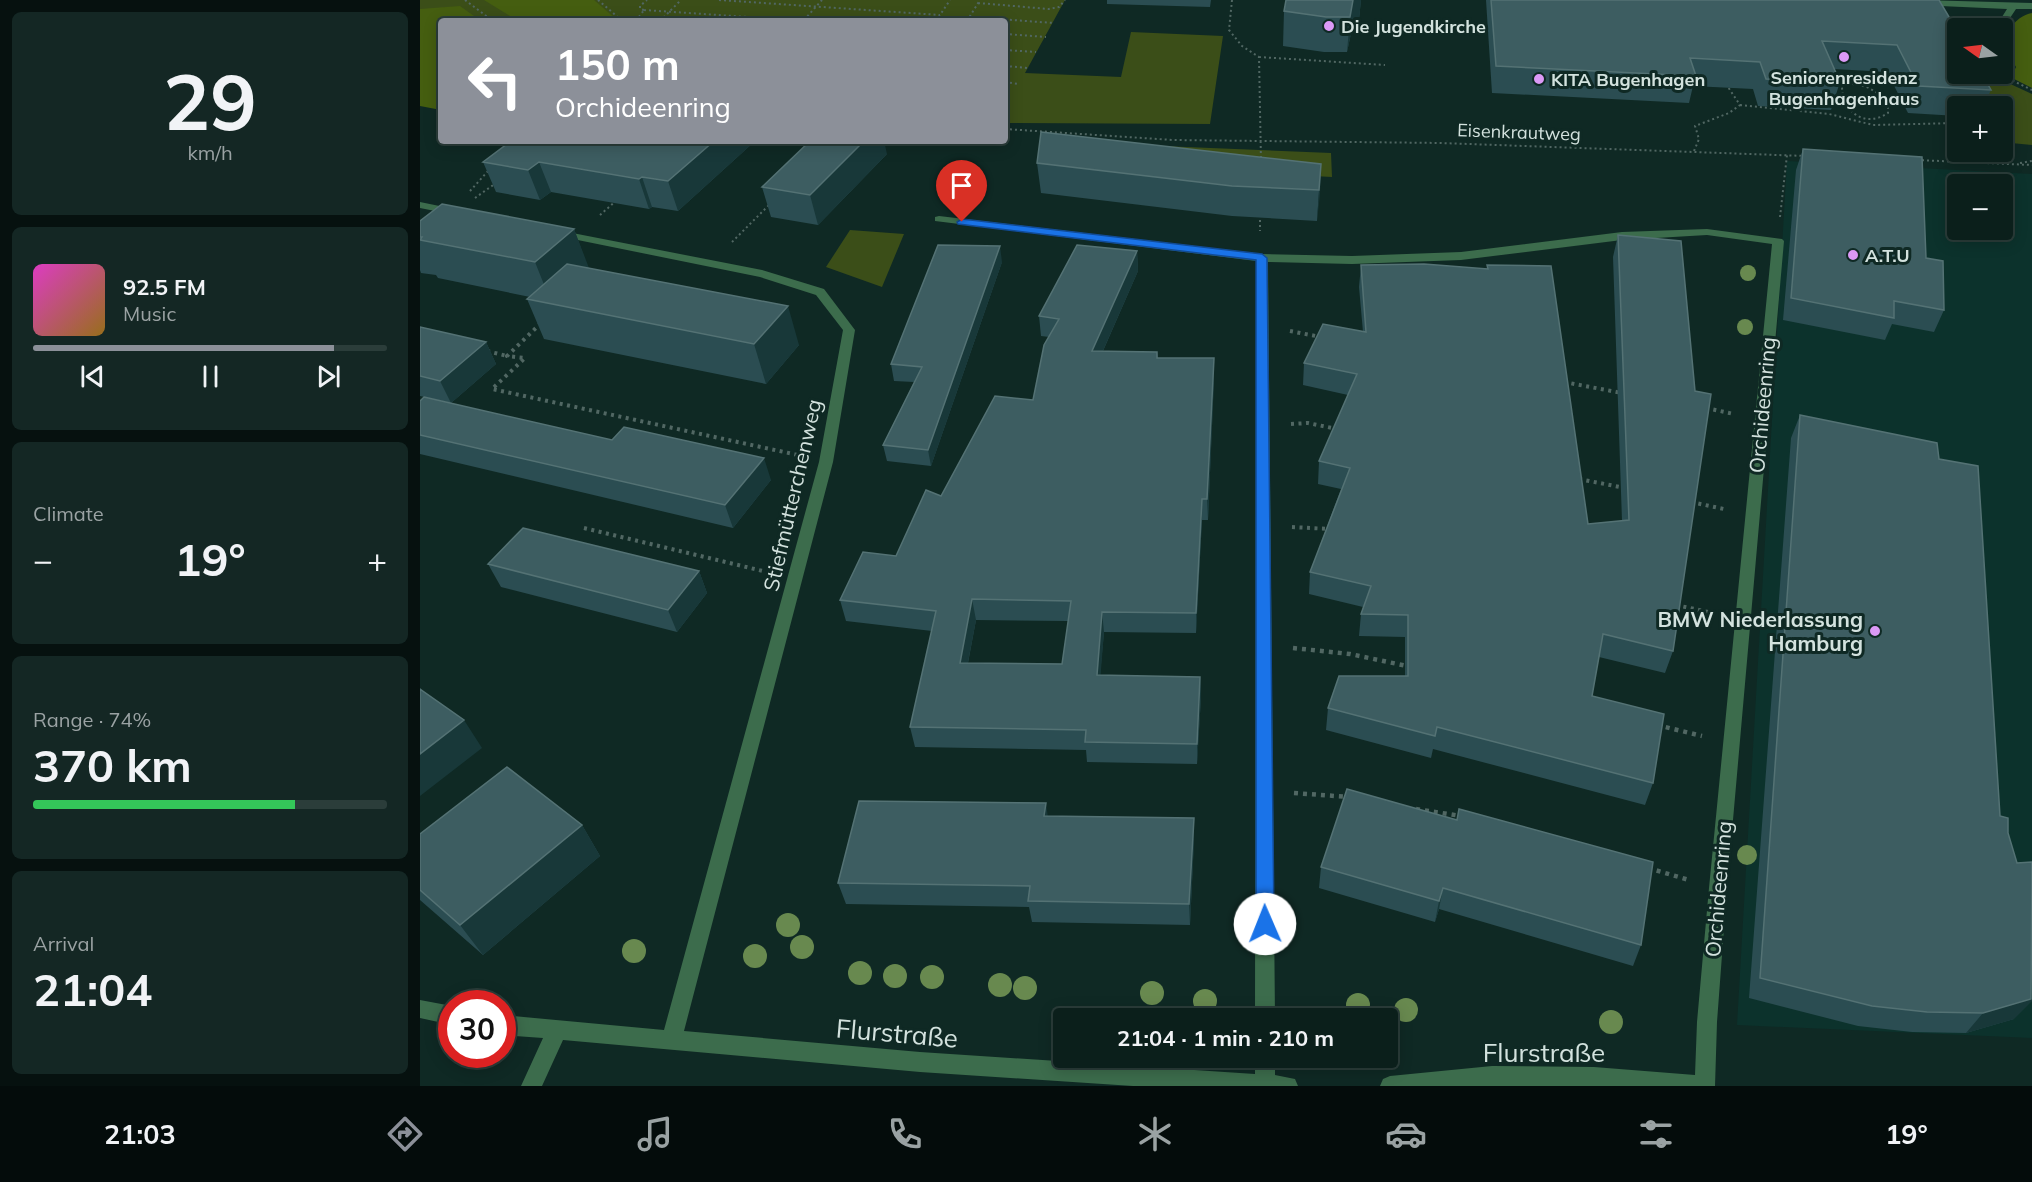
<!DOCTYPE html>
<meta charset="utf-8">
<style>
:root{--surface:#0b1f1b;--page:#142724;--text:#f1f3f6;--muted:#9aa2a3;--line:#2b3d3a;--accent:#8c9099}
body{margin:0;font-family:Mulish,sans-serif;background:var(--page);color:var(--text);height:100vh;display:flex;flex-direction:column;font-size:22px;white-space:nowrap}
*{box-sizing:border-box;margin:0}
p{font-size:20px;color:var(--muted)}
.icon{flex:none;width:33px;height:33px;fill:none;stroke:currentColor;stroke-width:2;stroke-linecap:round;stroke-linejoin:round}
.map{position:relative;flex:1;overflow:hidden}
.panel{display:flex;flex-direction:column;gap:12px;padding:12px;background:#06110f;width:420px}
.panel>*{flex:none}
.top-card{position:absolute;left:18px;top:18px;width:570px;height:126px;border-radius:6px;box-shadow:0 3px 15px #0003,0 0 0 2px var(--line);background:#8c9099;color:#fff;overflow:hidden}
.needle{width:39px;rotate:284deg}
.controls{position:absolute;left:1527px;top:18px;display:grid;gap:12px}
.controls a{display:grid;place-items:center;width:66px;height:66px;border-radius:6px;background:var(--surface);box-shadow:0 3px 15px #0003,0 0 0 2px var(--line);font-size:30px}
.speed{position:absolute;left:18px;top:990px;display:flex;gap:12px;font-size:30px;font-weight:700;text-align:center}
.speed>*{display:grid;place-content:center;width:78px;height:78px;border-radius:50%;background:var(--surface);box-shadow:0 3px 15px #0003,0 0 0 2px var(--line);line-height:1}
.speed .limit{border:9px solid #d22;background:#fff;color:#111}
.pin{position:absolute;display:grid;place-items:center;width:51px;height:51px;color:#fff;margin:-62px -26px;border-radius:50% 50% 50% 0;rotate:-45deg;box-shadow:0 0 6px #0007}
.pin .icon{rotate:45deg}
.me{position:absolute;width:66px;margin:-33px;rotate:359deg;stroke-linejoin:round;filter:drop-shadow(0 0 4px #0008)}
.turn{display:flex;align-items:center;gap:21px;height:126px;padding:0 18px;font-size:27px}
.turn .icon{width:78px;height:78px;stroke-width:2.5}
.turn b{display:block;font-size:42px;line-height:51px}
.big{font-size:45px;font-weight:700;line-height:1.1}
.panel .widget{flex:1;display:flex;flex-direction:column;justify-content:center;gap:9px;min-width:0;padding:0 21px;border-radius:9px;background:var(--page)}
.panel .dial{align-items:center;gap:0}
.dial b{font-size:78px;line-height:1}
.song{display:flex;align-items:center;gap:18px}
.cover{width:72px;height:72px;border-radius:9px;background:linear-gradient(135deg,hsl(310 70% 55%),hsl(40 70% 35%))}
.played{height:6px;border-radius:3px;background:linear-gradient(90deg,var(--accent) 85%,var(--line) 85%)}
.keys{display:flex;justify-content:space-around;direction:ltr}
.heat{display:flex;justify-content:space-between;align-items:center;font-size:33px;direction:ltr}
.charge{height:9px;border-radius:4px;background:linear-gradient(90deg,#34c759 74%,var(--line) 0)}
.trip{position:absolute;left:633px;top:1008px;width:345px;height:60px;border-radius:6px;background:var(--surface);box-shadow:0 3px 15px #0003,0 0 0 2px var(--line);font-weight:700;line-height:60px;text-align:center}
.tabs{display:flex;height:96px;justify-content:space-around;align-items:center;background:#040c0b;color:var(--muted)}
.tabs .icon{width:42px;height:42px}
.tabs .selected{color:var(--accent)}
.tabs b{font-size:27px;color:var(--text)}
main{display:flex;flex:1;min-height:0}
.map>svg:first-child{display:block}
</style>
<main>
<section class="panel">
<div class="widget dial"><b>29</b><p>km/h</p></div>
<div class="widget">
<div class="song"><i class="cover"></i><div><b>92.5 FM</b><p>Music</p></div></div>
<div class="played"></div>
<div class="keys"><svg class="icon" aria-label="previous" viewBox="0 0 24 24"><path d="M18 5L8 12l10 7zM5 5v14"/></svg><svg class="icon" aria-label="pause" viewBox="0 0 24 24"><path d="M8 5v14M16 5v14"/></svg><svg class="icon" aria-label="next" viewBox="0 0 24 24"><path d="M6 5l10 7-10 7zM19 5v14"/></svg></div>
</div>
<div class="widget"><p>Climate</p>
<div class="heat"><a>−</a><b class="big">19°</b><a>+</a></div>
</div>
<div class="widget"><p>Range · 74%</p><b class="big">370 km</b><div class="charge"></div></div>
<div class="widget"><p>Arrival</p><b class="big">21:04</b></div>
</section>
<div class="map">
<svg width="1612" height="1086" viewBox="0 0 1612 1086">
<rect width="100%" height="100%" fill="#0f2924"/>
<path fill="#0c322c" fill-rule="evenodd" d="M1367,161L1612,174V1038L1317,1025ZM1538,184H1582V230H1538Z"/>
<path fill="#3b4e18" d="M0,0H645L605,73L701,77L711,32L803,36L790,124L585,123V21H21L0,96Z
M1586,82L1612,94V145L1591,143L1583,125L1582,106H1574L1563,84Z
M742,146L911,153L912,177L818,172Z
M430,230L484,234L462,287L406,267Z"/>
<path fill="#455e10" d="M64,0H174L196,19L98,21Z
M40,6L61,21H21V110L0,106V9Z
M1612,13V88L1586,75L1593,73L1596,67L1591,59L1582,54C1582,37 1594,16 1612,13Z"/>
<g fill="none" stroke-linecap="round" stroke-linejoin="round">
<path stroke="#516763" stroke-width="2" stroke-dasharray="2 3" stroke-linecap="butt" d="M45,0L73,21
M178,0L200,19L198,21
M299,0L520,15
M812,0L809,30L822,46L839,57L841,162
M558,3L629,9L639,7L645,0
M224,10L387,21
M224,10L220,9V6L227,0
M550,17L634,23
M384,20L402,0
M216,21L224,10
M240,21L261,0
M516,21L530,0
M547,21L560,0
M585,34L626,37
M585,50L616,52
M839,57L965,65
M585,66L608,68
M1579,74L1612,90
M585,82L599,84
M1422,84C1442,83 1456,88 1468,105V113C1444,129 1421,111 1422,84Z
M585,104H588
M1320,105L1409,114L1453,125L1538,123
M1468,105L1483,104
M585,129L753,140L1021,143L1385,156
M1274,151L1279,139L1275,126L1309,113L1320,105L1306,84
M1497,160L1612,165
M1600,163L1612,161
M50,191L69,170
M55,198L76,183
M180,215L197,200
M840,215V231
M1360,217L1367,155
M312,242L349,205"/>
<path stroke="#516763" stroke-width="4" stroke-dasharray="3 4.5" stroke-linecap="butt" d="M121,323L87,356L105,358L72,389L378,455
M870,331L901,337
M67,351L87,356
M1144,382L1202,393
M1286,408L1314,414
M871,424L888,423L917,429
M1159,479L1205,488
M1271,502L1304,509
M872,527L909,529
M164,528L347,572
M1256,605L1293,613"/>
<path stroke="#516763" stroke-width="4.5" stroke-dasharray="4 5" stroke-linecap="butt" d="M873,648L930,654L987,666
M1237,725L1282,736
M874,793L929,797
M996,809L1041,816
M1228,868L1269,880"/>
<path fill="#3c6c4c" fill-rule="evenodd" d="M1501,0L1612,3V9H1596L1582,30L1575,28L1587,9L1498,5V1Z
M0,202L39,210L41,212L35,215L0,208Z
M519,216L842,254L932,256L1041,252L1202,232L1287,229L1362,239L1364,241L1307,888L1297,1022L1295,1086H960L963,1079L970,1076L1072,1066L1174,1067L1275,1075L1277,1022L1289,888L1352,244L1287,235L1202,240L1041,260L932,264L848,262L855,1018H835L836,261L515,221V217Z
M137,230L342,270L404,289L435,330L413,462L264,1031L500,1052L835,1074V1058H855V1075L875,1079L878,1086H713L500,1072L143,1040L122,1086H101L123,1038L82,1035V1015L244,1030L399,462L423,330L396,295L340,277L133,235L131,233Z
M0,1000L32,1006V1025L0,1018Z"/>
</g>
<g fill="#68894f">
<circle cx="1328" cy="273" r="8"/>
<circle cx="1325" cy="327" r="8"/>
<circle cx="1327" cy="855" r="10"/>
<circle cx="368" cy="925" r="12"/>
<circle cx="382" cy="947" r="12"/>
<circle cx="214" cy="951" r="12"/>
<circle cx="335" cy="956" r="12"/>
<circle cx="440" cy="973" r="12"/>
<circle cx="475" cy="976" r="12"/>
<circle cx="512" cy="977" r="12"/>
<circle cx="580" cy="985" r="12"/>
<circle cx="605" cy="988" r="12"/>
<circle cx="732" cy="993" r="12"/>
<circle cx="785" cy="1001" r="12"/>
<circle cx="938" cy="1005" r="12"/>
<circle cx="986" cy="1010" r="12"/>
<circle cx="1191" cy="1022" r="12"/>
</g>
<path fill="#2b4d52" fill-rule="evenodd" d="M687,0H791L790,7L687,4Z
M866,0H941L938,29H932L927,52H904L863,46L864,11Z
M1066,0H1519L1571,90L1564,106H1538V116L1488,113L1467,72L1414,69L1420,82L1411,110L1338,106L1333,89L1273,86L1269,103L1072,93Z
M91,141H333L334,142L258,211L232,207L229,209L131,192L120,200L76,192L63,162Z
M1383,149L1506,258L1524,310L1514,332L1472,324L1465,340L1363,320L1376,170Z
M467,154L398,225L351,217L342,187Z
M617,163L901,164L897,221L812,216L621,193Z
M0,221L154,229L168,268L379,345L346,384L124,339L107,299L110,297L18,278L16,275L1,273L0,270Z
M1198,235L1253,651L1245,673L1179,657L1172,696L1233,783L1225,805L1013,749L1011,758L906,730L908,708L985,676V637L939,636L941,614L943,607L889,594L890,572L921,489L898,484L899,461L928,395L883,385L884,363L943,332L939,287L941,265L1067,269V265L1168,524L1202,521L1193,257Z
M717,251L718,271L683,351L737,352L738,358H794V379L788,520H782L776,633L684,632L680,675L780,677L781,697L777,764L667,762L666,750L495,747L490,727L512,631L426,621L420,600L476,556L521,496L613,400L629,337L621,336L619,316ZM556,620L648,621L642,664L548,663Z
M582,262L511,466L467,461L463,445L494,382L474,381L471,364Z
M0,327L66,342L76,364L31,403L0,396Z
M0,401L351,480L313,528L0,454Z
M1380,415L1519,459L1580,816L1588,833L1597,863L1594,1019L1546,1033L1492,1032L1438,1026L1329,998L1371,438Z
M68,564L279,571L287,593L257,632L81,587Z
M927,789L1221,945L1213,966L1019,909L1015,922L899,888L901,867Z
M628,816L774,840L770,925L612,922L609,907L426,904L418,883Z
M162,825L180,856L63,955L0,900V834Z"/>
<path fill="#183839" d="M933,0H941L938,29H932L927,52L930,17Z
M294,141H333L334,142L258,211L248,181Z
M444,141H464L467,154L398,225L390,195Z
M119,162L131,192L120,200L108,170Z
M901,164L900,194L897,221L899,190Z
M222,177L232,207L229,209L219,179Z
M154,229L169,268L131,302L115,262Z
M580,246L582,262L511,466L508,450Z
M717,251L718,271L674,371L672,351Z
M368,306L379,345L346,384L334,344Z
M66,342L76,364L31,403L20,381Z
M794,358V379L788,520L787,499Z
M344,458L351,480L313,528L305,505Z
M782,499V520L776,633V613Z
M279,571L287,593L257,632L248,610Z
M552,599L556,620L544,683L540,663Z
M682,612L684,632L679,695L677,675Z
M780,677L781,697L777,764V744Z
M44,720L62,748L0,796V754Z
M626,803L629,825L624,816Z
M774,818V840L770,925L769,904Z
M162,825L180,856L63,955L40,925Z
M1023,888L1019,909L1015,922L1019,901Z
M1612,999V1001L1594,1019L1546,1033L1563,1013Z"/>
<path fill="#3d5d61" stroke="#547274" stroke-width="1.5" fill-rule="evenodd" d="M866,0H933L930,17H906L864,11Z
M1071,0H1519L1538,32V74H1562L1571,90L1498,86L1477,45L1402,41L1420,82L1346,79L1340,62L1270,58L1276,76L1076,66Z
M621,132L901,164L899,190L812,186L617,163Z
M91,141H294L248,181L222,177L219,179L119,162L108,170L63,162Z
M390,141H444L390,195L342,187Z
M1383,149L1502,157L1506,258L1523,261L1524,310L1474,301V318L1371,298Z
M22,204L154,229L115,262L0,240L2,237H0V221Z
M1198,235L1261,241L1275,391L1291,394L1253,651L1183,634L1172,696L1244,714L1233,783L1017,727L1015,736L908,708L919,676H988V615L941,614L951,586L890,572L930,468L899,461L937,374L884,363L903,324L946,332L941,265L1004,264L1068,269L1067,265L1131,266L1168,524L1209,520Z
M518,245L580,246L508,450L463,445L502,367L471,364Z
M657,245L717,251L672,351L737,352V358H794L787,499H782L776,613L682,612L677,675L780,677L777,744L665,742L666,730L490,727L516,611L420,600L443,552L476,556L506,490L521,496L575,396L613,400L624,345L639,319L619,316ZM552,599L651,601L642,664L540,663Z
M147,264L368,306L334,344L107,299Z
M0,327L66,342L20,381L0,376Z
M4,397L192,440L204,427L344,458L305,505L0,435V401Z
M1380,415L1517,443L1519,459L1558,466L1580,816L1588,818V833L1597,863L1612,862L1611,999L1563,1013L1507,1012L1452,1006L1340,978Z
M103,528L279,571L248,610L68,564Z
M0,689L44,720L0,754Z
M87,767L162,825L40,925L0,890V834Z
M927,789L1037,820L1039,809L1233,862L1221,945L1023,888L1019,901L901,867Z
M439,801L626,803L624,816L774,818L769,904L608,901L610,886L418,883Z"/>
<path fill="#1a73e8" stroke="#114b97" stroke-width="1.5" d="M542,219L842,254L847,258L854,924L851,929L845,932L839,929L836,924V260L538,224L537,222Z"/>
<g fill="#db99f6" stroke="#0f2924" stroke-width="2">
<circle cx="909" cy="26" r="6"/>
<circle cx="1424" cy="57" r="6"/>
<circle cx="1119" cy="79" r="6"/>
<circle cx="1433" cy="255" r="6"/>
<circle cx="1455" cy="631" r="6"/>
</g>
<g text-anchor="middle" dominant-baseline="central" stroke-width="6" stroke-linejoin="round" paint-order="stroke">
<g font-size="18" font-weight="bold" fill="#d3e2de" stroke="#0f2924" text-anchor="start">
<text x="921" y="26">Die Jugendkirche</text>
<text x="1424" y="77" text-anchor="middle">Seniorenresidenz<tspan x="1424" dy="21">Bugenhagenhaus</tspan></text>
<text x="1131" y="79">KITA Bugenhagen</text>
<text x="1445" y="255">A.T.U</text>
</g>
<g font-size="18" fill="#d3e2de" stroke="#0f2924">
<text transform="translate(1099 132) rotate(2)">Eisenkrautweg</text>
</g>
<g font-size="21" fill="#d3e2de" stroke="#0f2924">
<text transform="translate(1342 405) rotate(-85)">Orchideenring</text>
<text transform="translate(372 495) rotate(-77)">Stiefmütterchenweg</text>
<text transform="translate(1298 889) rotate(-85)">Orchideenring</text>
</g>
<g font-size="21" font-weight="bold" fill="#d3e2de" stroke="#0f2924" text-anchor="end">
<text x="1443" y="619">BMW Niederlassung<tspan x="1443" dy="24">Hamburg</tspan></text>
</g>
<g font-size="26" fill="#d3e2de" stroke="#0f2924">
<text transform="translate(477 1033) rotate(5)">Flurstraße</text>
<text x="1124" y="1052">Flurstraße</text>
</g>
</g>
</svg>
<div class="controls">
<a><svg class="needle" viewBox="-14 -14 28 28"><path d="M0-13l5 13h-10z" fill="#e53935"/><path d="M0 13l5-13h-10z" fill="#9aa2a3"/></svg></a>
<a>+</a>
<a>−</a>
</div>
<div class="speed"><div class="limit">30</div></div>
<div class="pin" style="left:542px;top:222px;background:#d93025"><svg class="icon" aria-label="arrive" viewBox="0 0 24 24"><path d="M6 21V4h12l-3 4 3 4H6"/></svg></div>
<svg class="me" style="left:845px;top:924px" viewBox="-20 -20 40 40"><circle r="19" fill="#fff"/><path d="M0-13L10 11 0 6-10 11z" fill="#1a73e8"/></svg>
<div class="trip">21:04 · 1 min · 210 m</div>
<div class="top-card">
<div class="turn"><svg class="icon" aria-label="left" viewBox="0 0 24 24"><path d="M17 20v-9H6M10 6l-5 5 5 5"/></svg><div><b>150 m</b>Orchideenring</div></div>
</div>
</div>
</main>
<nav class="tabs">
<b>21:03</b>
<svg class="icon selected" aria-label="directions" viewBox="0 0 24 24"><path d="M12 3l9 9-9 9-9-9zM9 14v-3h6M13 9l2 2-2 2"/></svg>
<svg class="icon" aria-label="music" viewBox="0 0 24 24"><path d="M9 18V5l10-2v13"/><circle cx="6" cy="18" r="3"/><circle cx="16" cy="16" r="3"/></svg>
<svg class="icon" aria-label="phone" viewBox="0 0 24 24"><path d="M5 4h4l2 5-3 2q2 4 5 5l2-3 5 2v4C11 20 4 13 5 4z"/></svg>
<svg class="icon" aria-label="climate" viewBox="0 0 24 24"><path d="M12 3v18M4 7l16 10M4 17L20 7"/></svg>
<svg class="icon" aria-label="car" viewBox="0 0 24 24"><path d="M5 17H2v-5l4-1 3-4h7l3 4 3 1v5h-3M9 17h6M6 11h13"/><circle cx="7" cy="17" r="2"/><circle cx="17" cy="17" r="2"/></svg>
<svg class="icon" aria-label="filters" viewBox="0 0 24 24"><path d="M4 7h16M4 17h16"/><circle cx="9" cy="7" r="2"/><circle cx="15" cy="17" r="2"/></svg>
<b>19°</b>
</nav>
